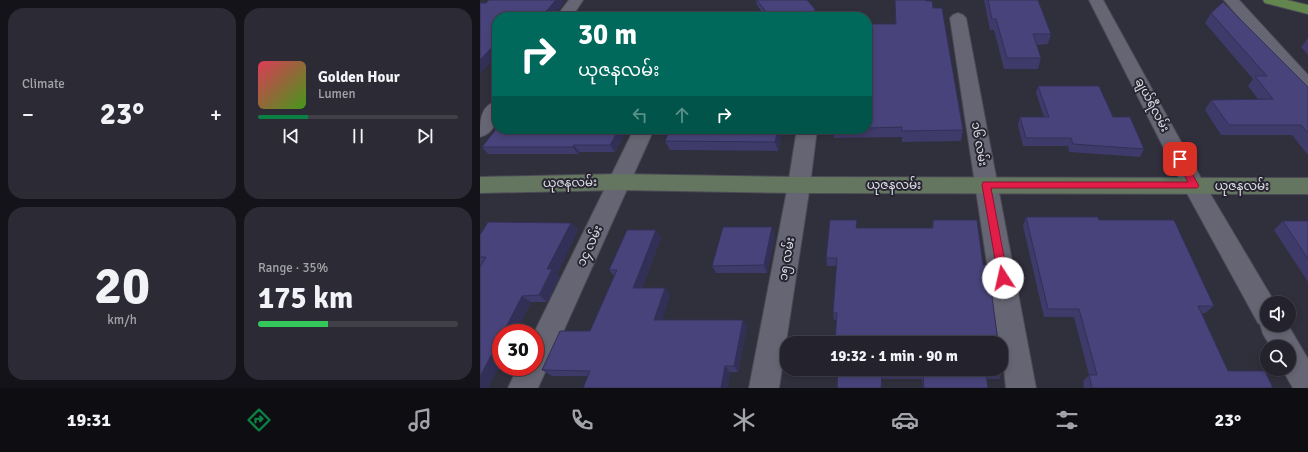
<!DOCTYPE html>
<meta charset="utf-8">
<style>
:root{--surface:#24232d;--page:#2c2b35;--text:#f1f3f6;--muted:#a3a4aa;--line:#414049;--accent:#0b8043}
body{margin:0;font-family:Signika,"Noto Sans Myanmar",sans-serif;background:var(--page);color:var(--text);height:100vh;display:flex;flex-direction:column;font-size:15px;white-space:nowrap}
*{box-sizing:border-box;margin:0}
p{font-size:13px;color:var(--muted)}
.icon{flex:none;width:22px;height:22px;fill:none;stroke:currentColor;stroke-width:2;stroke-linecap:round;stroke-linejoin:round}
.map{position:relative;flex:1;overflow:hidden}
.sheet{display:flex;flex-direction:column;gap:8px;padding:8px;background:#141319;width:480px}
.sheet>*{flex:none}
.guide{position:absolute;left:12px;top:12px;width:380px;height:122px;border-radius:16px;box-shadow:0 2px 6px #0003,0 0 0 1px var(--line);background:#00695c;color:#fff;overflow:hidden}
.tools{position:absolute;left:780px;top:296px;display:grid;gap:8px}
.tools a{display:grid;place-items:center;width:36px;height:36px;border-radius:50%;background:var(--surface);box-shadow:0 2px 6px #0003,0 0 0 1px var(--line);font-size:20px}
.speed{position:absolute;left:12px;top:324px;display:flex;gap:8px;font-size:20px;font-weight:700;text-align:center}
.speed>*{display:grid;place-content:center;width:52px;height:52px;border-radius:50%;background:var(--surface);box-shadow:0 2px 6px #0003,0 0 0 1px var(--line);line-height:1}
.speed .limit{border:6px solid #d22;background:#fff;color:#111}
.pin{position:absolute;display:grid;place-items:center;width:34px;height:34px;color:#fff;margin:-17px;border-radius:8px;box-shadow:0 2px 6px #0006}
.me{position:absolute;width:44px;margin:-22px;rotate:350deg;stroke-linejoin:round;filter:drop-shadow(0 0 3px #0008)}
.turn{display:flex;align-items:center;gap:14px;height:84px;padding:0 20px;font-size:18px}
.turn .icon{width:52px;height:52px;stroke-width:2.5}
.turn b{display:block;font-size:28px;line-height:34px}
.lanes{display:flex;align-items:center;height:38px;padding:0 20px;background:#0003;justify-content:center;gap:20px;direction:ltr}
.lanes .off{opacity:.35}
.big{font-size:30px;font-weight:700;line-height:1.1}
.sheet .card{flex:1;display:flex;flex-direction:column;justify-content:center;gap:6px;min-width:0;padding:0 14px;border-radius:16px;background:var(--page)}
.sheet .dial{align-items:center;gap:0}
.dial b{font-size:52px;line-height:1}
.song{display:flex;align-items:center;gap:12px}
.cover{width:48px;height:48px;border-radius:6px;background:linear-gradient(135deg,hsl(350 70% 55%),hsl(100 70% 35%))}
.played{height:4px;border-radius:2px;background:linear-gradient(90deg,var(--accent) 25%,var(--line) 25%)}
.keys{display:flex;justify-content:space-around;direction:ltr}
.heat{display:flex;justify-content:space-between;align-items:center;font-size:22px;direction:ltr}
.charge{height:6px;border-radius:3px;background:linear-gradient(90deg,#34c759 35%,var(--line) 0)}
.sheet .tiles{flex:1;display:grid;gap:8px;grid-template-columns:repeat(2,1fr)}
.trip{position:absolute;left:300px;top:336px;width:228px;height:40px;border-radius:16px;background:var(--surface);box-shadow:0 2px 6px #0003,0 0 0 1px var(--line);font-weight:700;line-height:40px;text-align:center}
.tab-bar{display:flex;height:64px;justify-content:space-around;align-items:center;background:#0e0e12;color:var(--muted)}
.tab-bar .icon{width:28px;height:28px}
.tab-bar .active{color:var(--accent)}
.tab-bar b{font-size:18px;color:var(--text)}
main{display:flex;flex:1;min-height:0}
.map>svg:first-child{display:block}
</style>
<main>
<section class="sheet">
<div class="tiles">
<div class="card"><p>Climate</p>
<div class="heat"><a>−</a><b class="big">23°</b><a>+</a></div>
</div>
<div class="card">
<div class="song"><i class="cover"></i><div><b>Golden Hour</b><p>Lumen</p></div></div>
<div class="played"></div>
<div class="keys"><svg class="icon" aria-label="previous" viewBox="0 0 24 24"><path d="M18 5L8 12l10 7zM5 5v14"/></svg><svg class="icon" aria-label="pause" viewBox="0 0 24 24"><path d="M8 5v14M16 5v14"/></svg><svg class="icon" aria-label="next" viewBox="0 0 24 24"><path d="M6 5l10 7-10 7zM19 5v14"/></svg></div>
</div>
<div class="card dial"><b>20</b><p>km/h</p></div>
<div class="card"><p>Range · 35%</p><b class="big">175 km</b><div class="charge"></div></div>
</div>
</section>
<div class="map">
<svg width="828" height="388" viewBox="0 0 828 388">
<rect width="100%" height="100%" fill="#302f3c"/>
<g fill="none" stroke-linecap="round" stroke-linejoin="round">
<g stroke="#4c4b55" stroke-width="2">
<path id="street" d="M89,0H103L92,17H76Z
M609,0H623L722,180L795,303H787V325H808L828,359V388H813L802,369H809V347H791L783,334L780,324L778,323L703,186Z
M744,0H759L828,75V92L822,90Z
M478,13L483,15L486,18L556,388H526L521,343H519L470,18L473,15Z
M17,101C17,116 18,132 0,137C0,121 0,106 17,101Z
M154,129H174L58,388H28L38,367H55L54,333Z
M317,129H337L330,185L299,388H269L308,185Z"/>
</g>
<g stroke="#4c4b55" stroke-width="2">
<path id="secondary" d="M139,174L319,177L828,178V194L319,193L139,190L0,193V177Z"/>
</g>
<g stroke="#4c4b55" stroke-width="2">
<path id="primary" d="M783,0H807L828,5V14L785,3Z"/>
</g>
<use href="#street" fill="#666573" fill-rule="evenodd"/>
<use href="#secondary" fill="#647660" fill-rule="evenodd"/>
<use href="#primary" fill="#62864d" fill-rule="evenodd"/>
</g>
<path fill="#3e3a6a" d="M276,0H327L336,17H285L277,5Z
M415,0H446L453,8L483,130L481,141L422,142V137L354,138L353,129H387V24H416Z
M504,0H558L571,34L568,44L557,45L561,58L558,69H524L514,30H510Z
M731,13L828,87V155L812,135H741L725,110L731,100L778,99L768,86L773,79L725,23Z
M828,38V55L821,47Z
M558,86L633,117L664,149L660,157L589,152L588,146H543L538,125L540,117H564L556,93Z
M17,129H147L135,152H99L98,154H8L2,147Z
M190,129H303L298,151L190,150L185,141Z
M546,217L619,220L734,306L725,313H722L748,371L793,388H604L603,381L609,375L594,317H564L543,226Z
M453,220H497L356,320H354L353,313L357,266H347L346,258L452,228Z
M803,221H828V282L794,230Z
M91,223L98,230L77,274L80,276L67,302H51L8,388H0L1,265H0V235Z
M295,235L287,273H236L232,266Z
M181,238L162,288H185L190,295L182,320H263L267,327L258,372H250L247,388H103L108,376H72L62,370L110,331L134,276L129,270Z
M353,369H521L522,373L519,379H506L508,388H443L442,379H402L354,375Z"/>
<path fill="#323056" d="M76,0H82L84,3L72,17H61Z
M335,9L336,17H333Z
M17,42V55L0,74V60Z
M139,129H147L135,152L130,145Z
M298,129H303L298,151L295,142Z
M94,145L99,152L98,154L93,147Z
M91,223L98,230L77,274L80,276L67,302L59,295L67,269Z
M292,227L295,235L287,273L284,265Z
M176,230L181,238L159,295L153,288Z
M185,288L190,295L180,327L174,320Z
M42,296L51,302L36,333H23Z
M263,320L267,327L258,372L254,366Z
M21,336V363L8,388H0V377Z
M245,366L250,372L247,388H241Z"/>
<path fill="#48447b" stroke="#323056" d="M9,0H76L61,17H17V42L0,60V3H6Z
M277,0H327L335,9L333,17H290Z
M415,0H446V1H452L453,8H462L483,130L422,131V127L387,128V24H416Z
M508,0H558L571,34H553L561,58H527L516,19H512Z
M743,2L828,87V133L821,125H749L731,100L793,99L775,76H787L731,13Z
M558,86H619L633,117H650L664,149L593,144L591,138H546L540,117H569Z
M17,128V129H139L130,145H94L93,147H2Z
M190,129H298L295,142L185,141Z
M546,217H618L619,220H694L734,306H718L748,371H785L793,388H612L609,375H617L599,309H568Z
M350,220H377L376,228H453V220H497L503,265H508L518,343H355L357,313H353L357,258H346Z
M803,221H828V259Z
M8,222L91,223L67,269H72L59,295L42,296L23,333H21V336L0,377V267L6,257H0V235Z
M243,227H292L284,265L232,266Z
M147,230H176L153,288H185L174,320H263L254,366H245L241,388H103L110,371L62,370L80,331H110L137,270H129Z
M521,362L522,373H506L508,388H444L443,374H402L401,388H357L358,369H521Z"/>
<path fill="#e11d48" stroke="#92132f" d="M700,156L703,157L719,186L717,188H511L528,278L526,282L523,283L519,282L502,185L503,182H708L696,159Z"/>
<g text-anchor="middle" dominant-baseline="central" stroke-width="4" stroke-linejoin="round" paint-order="stroke">
<g font-size="12" fill="#e0e0e8" stroke="#262531">
<text transform="translate(672 105) rotate(62)">ချယ်ရီလမ်း</text>
<text transform="translate(499 144) rotate(80)">၁၆ လမ်း</text>
<text transform="translate(90 183) rotate(-1)">ယုဇနလမ်း</text>
<text x="414" y="185">ယုဇနလမ်း</text>
<text x="762" y="186">ယုဇနလမ်း</text>
<text transform="translate(110 246) rotate(-65)">၁၄ လမ်း</text>
<text transform="translate(307 259) rotate(-80)">၁၅ လမ်း</text>
</g>
</g>
</svg>
<div class="tools">
<a><svg class="icon" aria-label="sound" viewBox="0 0 24 24"><path d="M4 9h4l5-4v14l-5-4H4zM17 9q2 3 0 6"/></svg></a>
<a><svg class="icon" aria-label="search" viewBox="0 0 24 24"><circle cx="10" cy="10" r="6"/><path d="M15 15l6 6"/></svg></a>
</div>
<div class="speed"><div class="limit">30</div></div>
<div class="pin" style="left:700px;top:159px;background:#d93025"><svg class="icon" aria-label="arrive" viewBox="0 0 24 24"><path d="M6 21V4h12l-3 4 3 4H6"/></svg></div>
<svg class="me" style="left:523px;top:278px" viewBox="-20 -20 40 40"><circle r="19" fill="#fff"/><path d="M0-13L10 11 0 6-10 11z" fill="#e11d48"/></svg>
<div class="trip">19:32 · 1 min · 90 m</div>
<div class="guide">
<div class="turn"><svg class="icon" aria-label="right" viewBox="0 0 24 24"><path d="M7 20v-9h11M14 6l5 5-5 5"/></svg><div><b>30 m</b>ယုဇနလမ်း</div></div>
<div class="lanes"><svg class="icon off" aria-label="left" viewBox="0 0 24 24"><path d="M17 20v-9H6M10 6l-5 5 5 5"/></svg><svg class="icon off" aria-label="ahead" viewBox="0 0 24 24"><path d="M12 20V5M6 11l6-6 6 6"/></svg><svg class="icon" aria-label="right" viewBox="0 0 24 24"><path d="M7 20v-9h11M14 6l5 5-5 5"/></svg></div>
</div>
</div>
</main>
<nav class="tab-bar">
<b>19:31</b>
<svg class="icon active" aria-label="directions" viewBox="0 0 24 24"><path d="M12 3l9 9-9 9-9-9zM9 14v-3h6M13 9l2 2-2 2"/></svg>
<svg class="icon" aria-label="music" viewBox="0 0 24 24"><path d="M9 18V5l10-2v13"/><circle cx="6" cy="18" r="3"/><circle cx="16" cy="16" r="3"/></svg>
<svg class="icon" aria-label="phone" viewBox="0 0 24 24"><path d="M5 4h4l2 5-3 2q2 4 5 5l2-3 5 2v4C11 20 4 13 5 4z"/></svg>
<svg class="icon" aria-label="climate" viewBox="0 0 24 24"><path d="M12 3v18M4 7l16 10M4 17L20 7"/></svg>
<svg class="icon" aria-label="car" viewBox="0 0 24 24"><path d="M5 17H2v-5l4-1 3-4h7l3 4 3 1v5h-3M9 17h6M6 11h13"/><circle cx="7" cy="17" r="2"/><circle cx="17" cy="17" r="2"/></svg>
<svg class="icon" aria-label="filters" viewBox="0 0 24 24"><path d="M4 7h16M4 17h16"/><circle cx="9" cy="7" r="2"/><circle cx="15" cy="17" r="2"/></svg>
<b>23°</b>
</nav>
